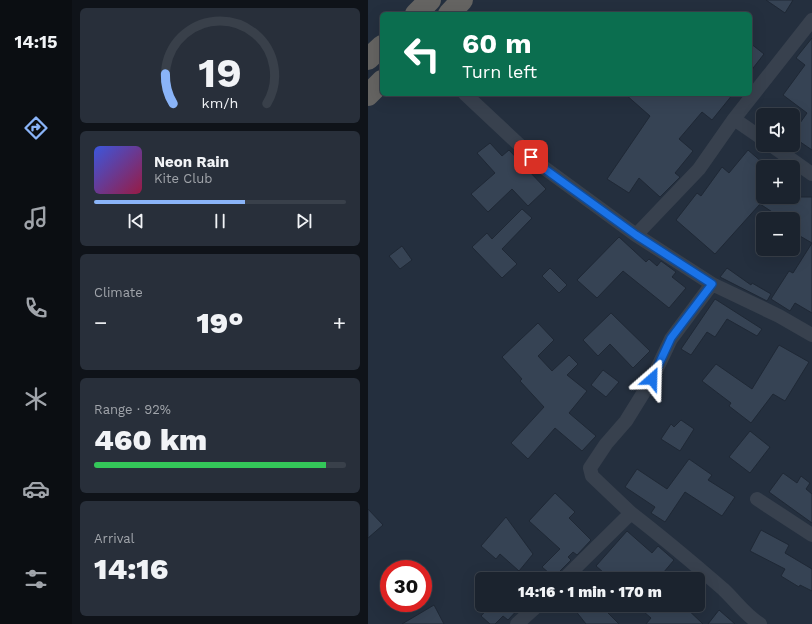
<!DOCTYPE html>
<meta charset="utf-8">
<style>
:root{--surface:#1b232e;--page:#282f3a;--text:#f1f3f6;--muted:#a0a4aa;--line:#39404a;--accent:#8ab4f8}
body{margin:0;font-family:"Work Sans",sans-serif;background:var(--page);color:var(--text);height:100vh;display:flex;flex-direction:column;font-size:15px;white-space:nowrap}
*{box-sizing:border-box;margin:0}
p{font-size:13px;color:var(--muted)}
.icon{flex:none;width:22px;height:22px;fill:none;stroke:currentColor;stroke-width:2;stroke-linecap:round;stroke-linejoin:round}
.map{position:relative;flex:1;overflow:hidden}
.sheet{display:flex;flex-direction:column;gap:8px;padding:8px;background:#0f1319;width:296px}
.sheet>*{flex:none}
.guide{position:absolute;left:12px;top:12px;width:372px;height:84px;border-radius:6px;box-shadow:0 4px 16px #0002,0 0 0 1px var(--line);background:#0b6e4f;color:#fff;overflow:hidden}
.fabs{position:absolute;left:388px;top:108px;display:grid;gap:8px}
.fabs a{display:grid;place-items:center;width:44px;height:44px;border-radius:6px;background:var(--surface);box-shadow:0 4px 16px #0002,0 0 0 1px var(--line);font-size:20px}
.speed{position:absolute;left:12px;top:560px;display:flex;gap:8px;font-size:20px;font-weight:700;text-align:center}
.speed>*{display:grid;place-content:center;width:52px;height:52px;border-radius:50%;background:var(--surface);box-shadow:0 4px 16px #0002,0 0 0 1px var(--line);line-height:1}
.speed .limit{border:6px solid #d22;background:#fff;color:#111}
.pin{position:absolute;display:grid;place-items:center;width:34px;height:34px;color:#fff;margin:-17px;border-radius:8px;box-shadow:0 2px 6px #0006}
.me{position:absolute;width:44px;margin:-22px;rotate:25deg;stroke-linejoin:round;filter:drop-shadow(0 0 3px #0008)}
.turn{display:flex;align-items:center;gap:14px;height:84px;padding:0 16px;font-size:18px}
.turn .icon{width:52px;height:52px;stroke-width:2.5}
.turn b{display:block;font-size:28px;line-height:34px}
.big{font-size:30px;font-weight:800;line-height:1.1}
.sheet .tile{flex:1;display:flex;flex-direction:column;justify-content:center;gap:6px;min-width:0;padding:0 14px;border-radius:6px;background:var(--page)}
.sheet .dial{align-items:center;gap:0}
.dial svg{height:104px;overflow:visible;fill:none;stroke:var(--line);stroke-width:7;stroke-linecap:round;text-anchor:middle}
.dial text{fill:var(--text);stroke:none}
.song{display:flex;align-items:center;gap:12px}
.cover{width:48px;height:48px;border-radius:6px;background:linear-gradient(135deg,hsl(230 70% 55%),hsl(340 70% 35%))}
.played{height:4px;border-radius:2px;background:linear-gradient(90deg,var(--accent) 60%,var(--line) 60%)}
.keys{display:flex;justify-content:space-around;direction:ltr}
.heat{display:flex;justify-content:space-between;align-items:center;font-size:22px;direction:ltr}
.charge{height:6px;border-radius:3px;background:linear-gradient(90deg,#34c759 92%,var(--line) 0)}
.trip{position:absolute;left:107px;top:572px;width:230px;height:40px;border-radius:6px;background:var(--surface);box-shadow:0 4px 16px #0002,0 0 0 1px var(--line);font-weight:800;line-height:40px;text-align:center}
main{display:flex;flex:1;min-height:0}
.tabs{display:flex;flex-direction:column;width:72px;justify-content:space-around;align-items:center;background:#0b0e12;color:var(--muted)}
.tabs .icon{width:28px;height:28px}
.tabs .active{color:var(--accent)}
.tabs b{font-size:18px;color:var(--text)}
.map>svg:first-child{display:block}
</style>
<main>
<nav class="tabs">
<b>14:15</b>
<svg class="icon active" aria-label="directions" viewBox="0 0 24 24"><path d="M12 3l9 9-9 9-9-9zM9 14v-3h6M13 9l2 2-2 2"/></svg>
<svg class="icon" aria-label="music" viewBox="0 0 24 24"><path d="M9 18V5l10-2v13"/><circle cx="6" cy="18" r="3"/><circle cx="16" cy="16" r="3"/></svg>
<svg class="icon" aria-label="phone" viewBox="0 0 24 24"><path d="M5 4h4l2 5-3 2q2 4 5 5l2-3 5 2v4C11 20 4 13 5 4z"/></svg>
<svg class="icon" aria-label="climate" viewBox="0 0 24 24"><path d="M12 3v18M4 7l16 10M4 17L20 7"/></svg>
<svg class="icon" aria-label="car" viewBox="0 0 24 24"><path d="M5 17H2v-5l4-1 3-4h7l3 4 3 1v5h-3M9 17h6M6 11h13"/><circle cx="7" cy="17" r="2"/><circle cx="17" cy="17" r="2"/></svg>
<svg class="icon" aria-label="filters" viewBox="0 0 24 24"><path d="M4 7h16M4 17h16"/><circle cx="9" cy="7" r="2"/><circle cx="15" cy="17" r="2"/></svg>
</nav>
<section class="sheet">
<div class="tile dial"><svg viewBox="0 0 100 80">
<path d="M14 69A42 42 0 1 1 86 69"/>
<path d="M14 69A42 42 0 0 1 8 46" stroke="#8ab4f8"/>
<text x="50" y="56" font-size="32" font-weight="700">19</text>
<text x="50" y="72" font-size="11">km/h</text>
</svg></div>
<div class="tile">
<div class="song"><i class="cover"></i><div><b>Neon Rain</b><p>Kite Club</p></div></div>
<div class="played"></div>
<div class="keys"><svg class="icon" aria-label="previous" viewBox="0 0 24 24"><path d="M18 5L8 12l10 7zM5 5v14"/></svg><svg class="icon" aria-label="pause" viewBox="0 0 24 24"><path d="M8 5v14M16 5v14"/></svg><svg class="icon" aria-label="next" viewBox="0 0 24 24"><path d="M6 5l10 7-10 7zM19 5v14"/></svg></div>
</div>
<div class="tile"><p>Climate</p>
<div class="heat"><a>−</a><b class="big">19°</b><a>+</a></div>
</div>
<div class="tile"><p>Range · 92%</p><b class="big">460 km</b><div class="charge"></div></div>
<div class="tile"><p>Arrival</p><b class="big">14:16</b></div>
</section>
<div class="map">
<svg width="444" height="624" viewBox="0 0 444 624">
<rect width="100%" height="100%" fill="#242f3e"/>
<path fill="#364354" stroke="#1f2835" d="M398,0H425L417,13Z
M444,38V150L425,137V133L439,113L415,95L437,65L428,58Z
M382,43L396,54L382,72Z
M257,94H365L344,120L334,112L311,139L325,151L307,173L312,177L292,197L271,178L261,193L239,179L282,116Z
M122,143L134,156L141,150L178,189L160,206L144,189L120,212L103,194L127,173L109,153Z
M380,150L395,163V197H444V313L427,303L422,311L403,299L421,271L425,273L444,243L425,232V219H415L392,204L347,254L308,220L329,193L333,196L354,167L361,173Z
M154,209L164,218L134,249L149,264L134,278L104,247L119,233L124,239Z
M251,237L278,262L281,259L289,266L293,261L308,272L304,277L318,288L301,308L255,271L229,298L209,280Z
M34,246L44,260L32,269L21,256Z
M182,268L199,285L191,293L174,276Z
M359,268L383,285L384,283L403,294L399,301L352,277Z
M347,299L394,329L389,336L359,319L347,337L339,332L323,355L313,349Z
M243,313L282,351L265,368L242,344L230,356L215,340Z
M170,323L186,340L170,356L184,371L201,355L210,364L199,375L219,391L201,413L228,436L214,451L187,428L160,459L143,443L176,407L152,381L154,379L134,357Z
M411,345L441,362L417,401L405,394L383,423L361,406L363,403L334,381L348,364L384,389Z
M235,370L251,382L238,397L223,385Z
M313,420L326,429L312,451L293,439L303,424L306,427Z
M382,431L402,447L382,473L361,457Z
M321,459L344,475L340,480L367,497L354,516L317,492L297,522L283,513L287,507L257,487L269,469L299,489Z
M415,473L429,483L433,476L442,483L438,489L444,494V523L401,492Z
M187,493L207,512L201,518L223,540L209,555L205,552L200,557L203,560L190,573L188,579L174,567L192,549L161,521Z
M0,509L15,525L0,538Z
M138,517L165,554L151,571L132,554L128,559L113,546Z
M393,530L421,545L417,553L444,569V591L432,585L431,587L413,576L417,569L382,551Z
M259,531L284,553L290,546L306,560L290,579H243L228,566Z
M66,605L76,624H34Z
M123,605H154L140,620L135,616L127,624H122L113,616Z
M203,605H250L240,613L251,624H218Z
M268,605H315L335,624H278L283,618Z
M351,610L367,624H340Z"/>
<g fill="none" stroke-linecap="round" stroke-linejoin="round">
<path stroke="#38414e" stroke-width="14" d="M97,94L175,167L268,235L344,284L411,316L444,335
M366,119L444,20
M403,145L444,174
M268,235L331,169L366,119L395,139
M389,499L444,535
M263,513C294,537 325,563 355,589C368,601 377,615 392,624
M196,579L263,513L224,476L222,468L238,444L258,421L284,379L303,339L344,284
M149,624L170,605"/>
<path stroke="#656462" stroke-width="22" d="M48,14L62,0
M81,14L94,0
M0,59L14,46
M0,95L14,81"/>
</g>
<g fill="none" stroke-linecap="round" stroke-linejoin="round">
<g stroke="#114b97" stroke-width="10">
<path id="route" d="M163,157L174,167L268,235L344,284L303,338L284,379"/>
</g>
<use href="#route" stroke="#1a73e8" stroke-width="7"/>
</g>
</svg>
<div class="fabs">
<a><svg class="icon" aria-label="sound" viewBox="0 0 24 24"><path d="M4 9h4l5-4v14l-5-4H4zM17 9q2 3 0 6"/></svg></a>
<a>+</a>
<a>−</a>
</div>
<div class="speed"><div class="limit">30</div></div>
<div class="pin" style="left:163px;top:157px;background:#d93025"><svg class="icon" aria-label="arrive" viewBox="0 0 24 24"><path d="M6 21V4h12l-3 4 3 4H6"/></svg></div>
<svg class="me" style="left:284px;top:379px" viewBox="-20 -20 40 40"><path d="M0-17L14 15 0 8-14 15z" fill="#1a73e8" stroke="#fff" stroke-width="4"/></svg>
<div class="trip">14:16 · 1 min · 170 m</div>
<div class="guide">
<div class="turn"><svg class="icon" aria-label="left" viewBox="0 0 24 24"><path d="M17 20v-9H6M10 6l-5 5 5 5"/></svg><div><b>60 m</b>Turn left</div></div>
</div>
</div>
</main>
